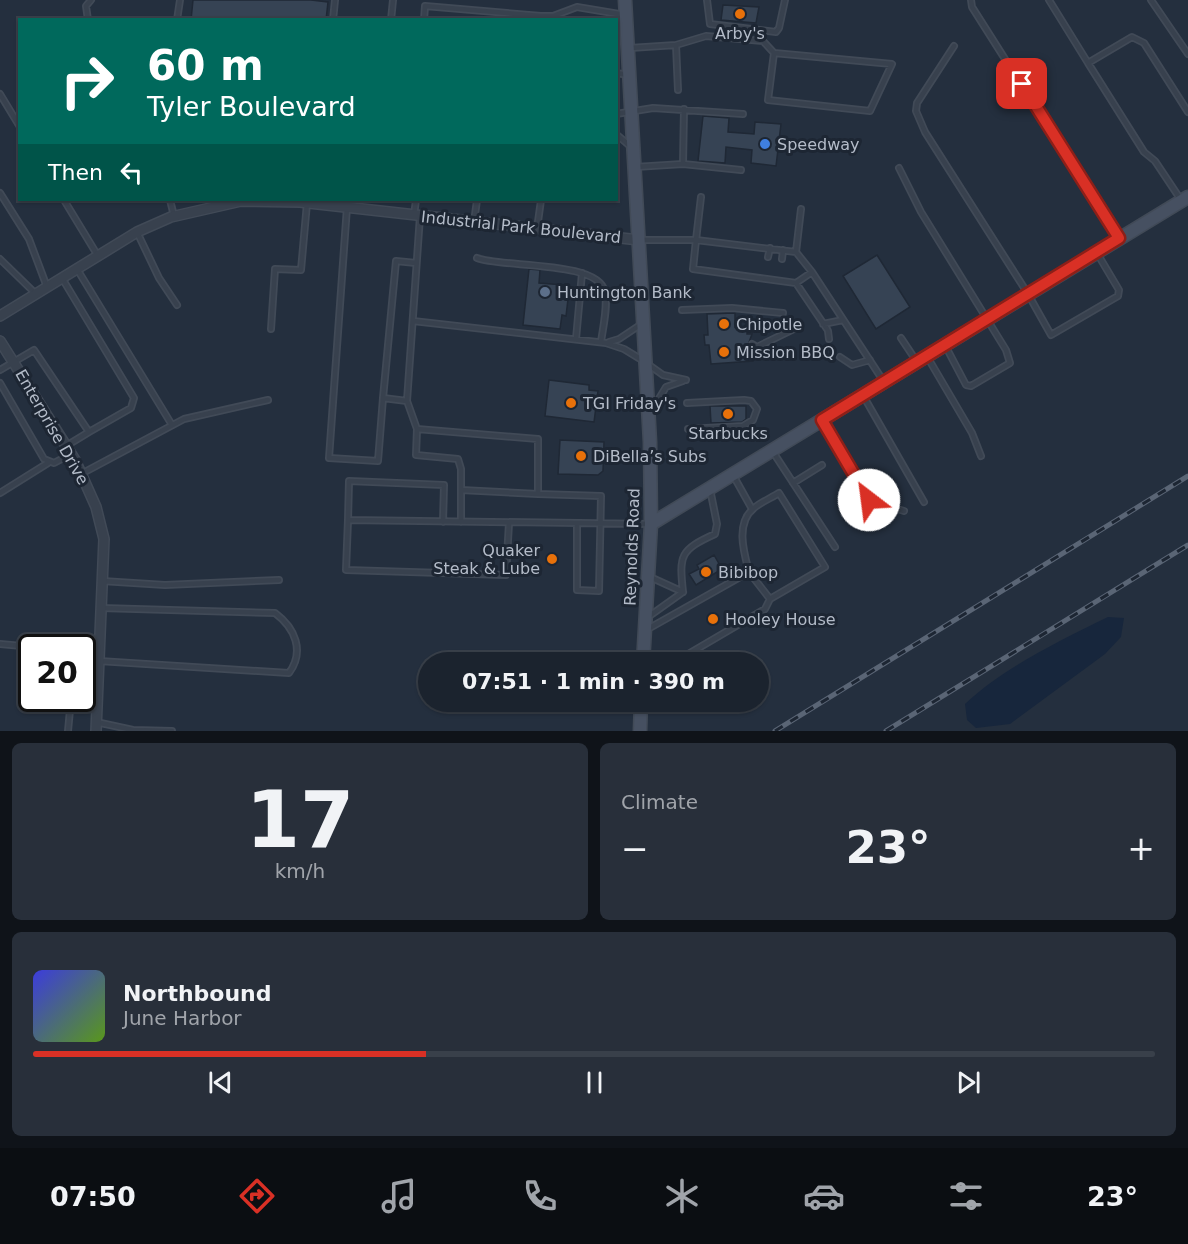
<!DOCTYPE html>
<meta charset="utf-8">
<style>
:root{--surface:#1b232e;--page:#282f3a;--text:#f1f3f6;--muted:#a0a4aa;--line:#39404a;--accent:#d93025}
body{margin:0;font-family:"DejaVu Sans",sans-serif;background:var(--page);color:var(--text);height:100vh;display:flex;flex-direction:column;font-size:22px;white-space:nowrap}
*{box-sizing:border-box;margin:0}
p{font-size:20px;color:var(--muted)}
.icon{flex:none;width:33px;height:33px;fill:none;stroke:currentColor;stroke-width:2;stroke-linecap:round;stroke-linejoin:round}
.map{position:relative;height:731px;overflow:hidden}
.sheet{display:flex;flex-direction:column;gap:12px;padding:12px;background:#0f1319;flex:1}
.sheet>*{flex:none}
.top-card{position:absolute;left:18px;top:18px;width:600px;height:183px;border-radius:0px;box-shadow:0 2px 4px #0004,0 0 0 2px var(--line);background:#00695c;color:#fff;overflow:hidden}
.speed{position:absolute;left:18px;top:634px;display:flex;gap:12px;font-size:30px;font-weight:700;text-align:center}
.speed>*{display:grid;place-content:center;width:78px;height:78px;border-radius:50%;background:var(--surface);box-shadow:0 2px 4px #0004,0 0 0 2px var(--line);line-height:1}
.speed .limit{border:3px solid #111;border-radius:9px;background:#fff;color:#111}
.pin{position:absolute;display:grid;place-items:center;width:51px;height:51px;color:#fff;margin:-26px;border-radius:12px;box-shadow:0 3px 9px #0006}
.me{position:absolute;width:66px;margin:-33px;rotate:330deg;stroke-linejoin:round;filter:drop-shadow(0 0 4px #0008)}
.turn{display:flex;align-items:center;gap:21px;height:126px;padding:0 30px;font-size:27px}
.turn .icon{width:78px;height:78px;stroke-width:2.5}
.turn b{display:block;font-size:42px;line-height:51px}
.then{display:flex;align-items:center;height:57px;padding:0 30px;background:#0003;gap:12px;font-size:22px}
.big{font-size:45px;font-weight:700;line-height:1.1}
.sheet .tile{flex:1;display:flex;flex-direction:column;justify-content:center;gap:9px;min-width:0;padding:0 21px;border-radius:9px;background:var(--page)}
.sheet .dial{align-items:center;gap:0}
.dial b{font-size:78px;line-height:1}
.song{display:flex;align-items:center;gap:18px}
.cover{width:72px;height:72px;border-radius:9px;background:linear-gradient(135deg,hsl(240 70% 55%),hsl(90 70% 35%))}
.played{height:6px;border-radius:3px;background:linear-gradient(90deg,var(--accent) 35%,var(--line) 35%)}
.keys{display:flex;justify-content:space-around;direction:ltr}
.heat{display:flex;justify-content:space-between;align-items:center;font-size:33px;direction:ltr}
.sheet .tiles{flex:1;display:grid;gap:12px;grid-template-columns:1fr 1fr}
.tile:last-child{grid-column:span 2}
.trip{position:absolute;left:418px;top:652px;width:351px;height:60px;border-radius:30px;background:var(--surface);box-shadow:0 2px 4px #0004,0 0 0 2px var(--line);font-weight:700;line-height:60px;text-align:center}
.tab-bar{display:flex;height:96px;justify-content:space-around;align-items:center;background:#0b0e12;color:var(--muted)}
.tab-bar .icon{width:42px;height:42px}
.tab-bar .active{color:var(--accent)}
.tab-bar b{font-size:27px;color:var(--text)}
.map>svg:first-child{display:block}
</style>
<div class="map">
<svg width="1188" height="731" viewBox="0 0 1188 731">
<rect width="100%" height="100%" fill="#242f3e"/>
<path fill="#17263c" d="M1108,617L1124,618L1121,637L1105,654L1010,724L976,728L967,720L965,704C1005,667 1059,641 1108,617Z"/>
<path fill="#364354" stroke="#1f2835" stroke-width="1.5" d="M193,0H311L328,2L326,20H191Z
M723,5L759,7L756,23L721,20Z
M703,116L729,118L728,132L754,134L755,122L781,124L776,166L751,163L752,150L726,147L725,163L698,161Z
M877,255L910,307L876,329L843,276Z
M529,269L540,270L539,283L564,285L562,299H568L566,316L562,315L560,329L523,325Z
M735,313V327H747V334H752L748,345L752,349L753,361L711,364L709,345H705L704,335H708L707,314Z
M549,380L589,385V390L598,391L594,422L545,416Z
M710,406H746V419L742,422L711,423Z
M560,440L604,442L603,471L598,475L558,474Z
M714,555L722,569L696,585L689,574L699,569L697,565Z"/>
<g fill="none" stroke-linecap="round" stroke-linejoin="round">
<g stroke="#414a57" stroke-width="8">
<path id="lane" d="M707,0L710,24L776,32L779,28L785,0
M971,0L972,7L1118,237
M1049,0L1088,63
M1151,0L1188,54
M88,20L86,6L91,0
M177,20L180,0
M333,20L335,0
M391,20L393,0
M424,20L425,6L541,16H553L577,7L625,15
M676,45L678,90
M954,46L917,103L916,111L925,132L1028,294L1051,335L1118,296L1119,290L1097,253
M630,48L676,45L706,36L763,41L774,53L768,100L870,111L892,64L774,53
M616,73L629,75
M0,94L20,127
M616,114L653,108L743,114
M616,134L630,146
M683,164L684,109
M635,167L683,164L741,170
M899,168L921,212L1006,350L1010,363L971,386L966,385L946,347
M0,193L29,239L47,287
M64,200L98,256
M170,200L174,216
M1181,200L1155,161L1144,152L1088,63L1132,37L1144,43L1188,112
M347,207L329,458L378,461L383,398
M414,215L416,200
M474,222L477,200
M537,229L541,200
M137,232L159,278L177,305
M639,240H696L701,197
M796,252L801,209
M768,257L770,248
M477,258C502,268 599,260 605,292C608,307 603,327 601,342
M0,259L36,294
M782,259L783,250
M77,269L172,425
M812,272L796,252L696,240L693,269L796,283L812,272L884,382
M62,278L134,398L131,408L89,432
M796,283L827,329
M682,310L732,308L783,313
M413,321L606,343L624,349L642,360
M823,324L843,320
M271,329L275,269L301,270L307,203
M828,331L829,339
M901,338L917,362
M576,339L582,273
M609,342L619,339L640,325
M752,344L757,347L794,329
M840,357L852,365L870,360
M928,358L972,433L981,456
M649,365L663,375L686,380
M0,370L34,350L89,432L66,446
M0,383L44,459L54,463L71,454
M864,397L924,502
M407,401L383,398L396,261L416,263
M687,403L744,400L751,401L757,409L753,420L743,426L688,429
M652,410L666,387L683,381
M822,420L869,500L904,511
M417,429L538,439V494L461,490V469L458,459L416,455L417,429L407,401L420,216
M773,452L835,547
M81,474L184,419L268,400
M733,475L752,509
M793,483L822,465
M0,493L48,463
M538,494L601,496L599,591L577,590V525
M348,520L349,481L444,485L443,522
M461,522V490
M509,523L506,575L346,570L348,520L651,524
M749,572C744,553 735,523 754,508C761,502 771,498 779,493L825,567L770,599
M650,577L683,592
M102,581L165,585L279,580
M683,592C679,555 680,550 715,534L717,524L710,489
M648,617L683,592
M646,630L749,572L770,599L765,609L673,663
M0,644L44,648
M82,652L99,653
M99,661L289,673C305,651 295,628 275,613L101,608
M82,669H98
M96,722L133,730L172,731
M68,731L71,699"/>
</g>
<g stroke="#414a57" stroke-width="12">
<path id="street" d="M0,316L137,232L171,217L241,201L300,202L639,240
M0,341L75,460L96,507L104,539L96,731"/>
</g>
<g stroke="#414a57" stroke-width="15">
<path id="secondary" d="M625,0L650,442L651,524L643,663
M651,524L1188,197
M640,731L641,702"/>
</g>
<use href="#lane" stroke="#38414e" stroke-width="4.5"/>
<use href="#street" stroke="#38414e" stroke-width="9"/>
<use href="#secondary" stroke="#465061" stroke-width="12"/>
<g stroke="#5a6575" stroke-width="5">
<path id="rail" d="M775,731L1188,476
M886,731L1188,545"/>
</g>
<use href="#rail" stroke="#1d2633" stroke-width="3" stroke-dasharray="9" stroke-linecap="butt"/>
</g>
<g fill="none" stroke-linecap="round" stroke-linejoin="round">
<g stroke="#8d1f18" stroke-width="15">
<path id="route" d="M869,500L822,420L1119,238L1022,84"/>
</g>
<use href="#route" stroke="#d93025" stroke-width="10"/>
</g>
<g fill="#e8710a" stroke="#1d2633" stroke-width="2">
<circle cx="740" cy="14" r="6"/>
<circle cx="724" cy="324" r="6"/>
<circle cx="724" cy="352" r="6"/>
<circle cx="571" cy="403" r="6"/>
<circle cx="728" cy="414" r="6"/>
<circle cx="581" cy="456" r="6"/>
<circle cx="552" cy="559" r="6"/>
<circle cx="706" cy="572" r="6"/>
<circle cx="713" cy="619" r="6"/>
</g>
<circle fill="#3f7fe0" stroke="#1d2633" stroke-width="2" cx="765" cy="144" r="6"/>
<circle fill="#5c6f8a" stroke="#1d2633" stroke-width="2" cx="545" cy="292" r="6"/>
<g text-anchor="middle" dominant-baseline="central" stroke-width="6" stroke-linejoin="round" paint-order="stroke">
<g font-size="16" fill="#b4bcc9" stroke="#1d2633" text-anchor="start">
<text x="740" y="33" text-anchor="middle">Arby's</text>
<text x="777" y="144">Speedway</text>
<text x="557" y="292">Huntington Bank</text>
<text x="736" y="324">Chipotle</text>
<text x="736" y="352">Mission BBQ</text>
<text x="583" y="403">TGI Friday's</text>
<text x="728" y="433" text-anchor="middle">Starbucks</text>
<text x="593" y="456">DiBella’s Subs</text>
<text x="540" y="550" text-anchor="end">Quaker<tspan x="540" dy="18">Steak &amp; Lube</tspan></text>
<text x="718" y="572">Bibibop</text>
<text x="725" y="619">Hooley House</text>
</g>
<g font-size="16" fill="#b4bcc9" stroke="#1d2633">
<text transform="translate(521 227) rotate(6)">Industrial Park Boulevard</text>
<text transform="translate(52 427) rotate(60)">Enterprise Drive</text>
<text transform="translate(632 547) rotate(-88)">Reynolds Road</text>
</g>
</g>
</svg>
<div class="speed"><div class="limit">20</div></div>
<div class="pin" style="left:1022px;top:84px;background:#d93025"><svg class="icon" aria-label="arrive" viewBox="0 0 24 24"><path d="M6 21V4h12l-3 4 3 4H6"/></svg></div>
<svg class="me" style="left:869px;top:500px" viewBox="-20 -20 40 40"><circle r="19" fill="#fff"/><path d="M0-13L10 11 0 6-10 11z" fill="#d93025"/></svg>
<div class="trip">07:51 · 1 min · 390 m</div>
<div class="top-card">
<div class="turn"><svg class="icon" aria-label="right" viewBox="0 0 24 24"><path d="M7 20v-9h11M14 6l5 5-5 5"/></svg><div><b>60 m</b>Tyler Boulevard</div></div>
<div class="then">Then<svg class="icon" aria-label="left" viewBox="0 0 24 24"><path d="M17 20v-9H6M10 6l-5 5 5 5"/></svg></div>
</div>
</div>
<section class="sheet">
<div class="tiles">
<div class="tile dial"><b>17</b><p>km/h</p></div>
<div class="tile"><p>Climate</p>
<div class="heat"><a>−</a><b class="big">23°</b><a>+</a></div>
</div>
<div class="tile">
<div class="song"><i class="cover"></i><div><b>Northbound</b><p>June Harbor</p></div></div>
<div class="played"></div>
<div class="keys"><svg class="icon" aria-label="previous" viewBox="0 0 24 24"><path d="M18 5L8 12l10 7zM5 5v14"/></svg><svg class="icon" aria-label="pause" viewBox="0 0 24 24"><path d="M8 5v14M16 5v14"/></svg><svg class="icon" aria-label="next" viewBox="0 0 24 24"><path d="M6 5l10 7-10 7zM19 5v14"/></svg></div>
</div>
</div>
</section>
<nav class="tab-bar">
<b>07:50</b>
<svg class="icon active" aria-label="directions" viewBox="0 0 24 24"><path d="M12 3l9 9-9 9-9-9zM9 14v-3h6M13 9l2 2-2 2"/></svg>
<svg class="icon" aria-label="music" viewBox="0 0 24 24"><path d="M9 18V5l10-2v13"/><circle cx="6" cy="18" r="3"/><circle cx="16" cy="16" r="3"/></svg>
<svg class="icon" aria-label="phone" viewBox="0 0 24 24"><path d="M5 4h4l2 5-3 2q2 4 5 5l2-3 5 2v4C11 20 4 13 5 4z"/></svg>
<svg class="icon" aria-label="climate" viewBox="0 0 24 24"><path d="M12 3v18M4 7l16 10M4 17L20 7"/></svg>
<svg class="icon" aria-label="car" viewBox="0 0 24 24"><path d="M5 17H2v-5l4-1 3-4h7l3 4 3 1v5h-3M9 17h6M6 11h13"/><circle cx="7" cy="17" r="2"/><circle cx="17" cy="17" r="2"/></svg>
<svg class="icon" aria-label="filters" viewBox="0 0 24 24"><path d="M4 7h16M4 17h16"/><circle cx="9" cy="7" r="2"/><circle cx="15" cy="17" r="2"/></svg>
<b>23°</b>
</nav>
